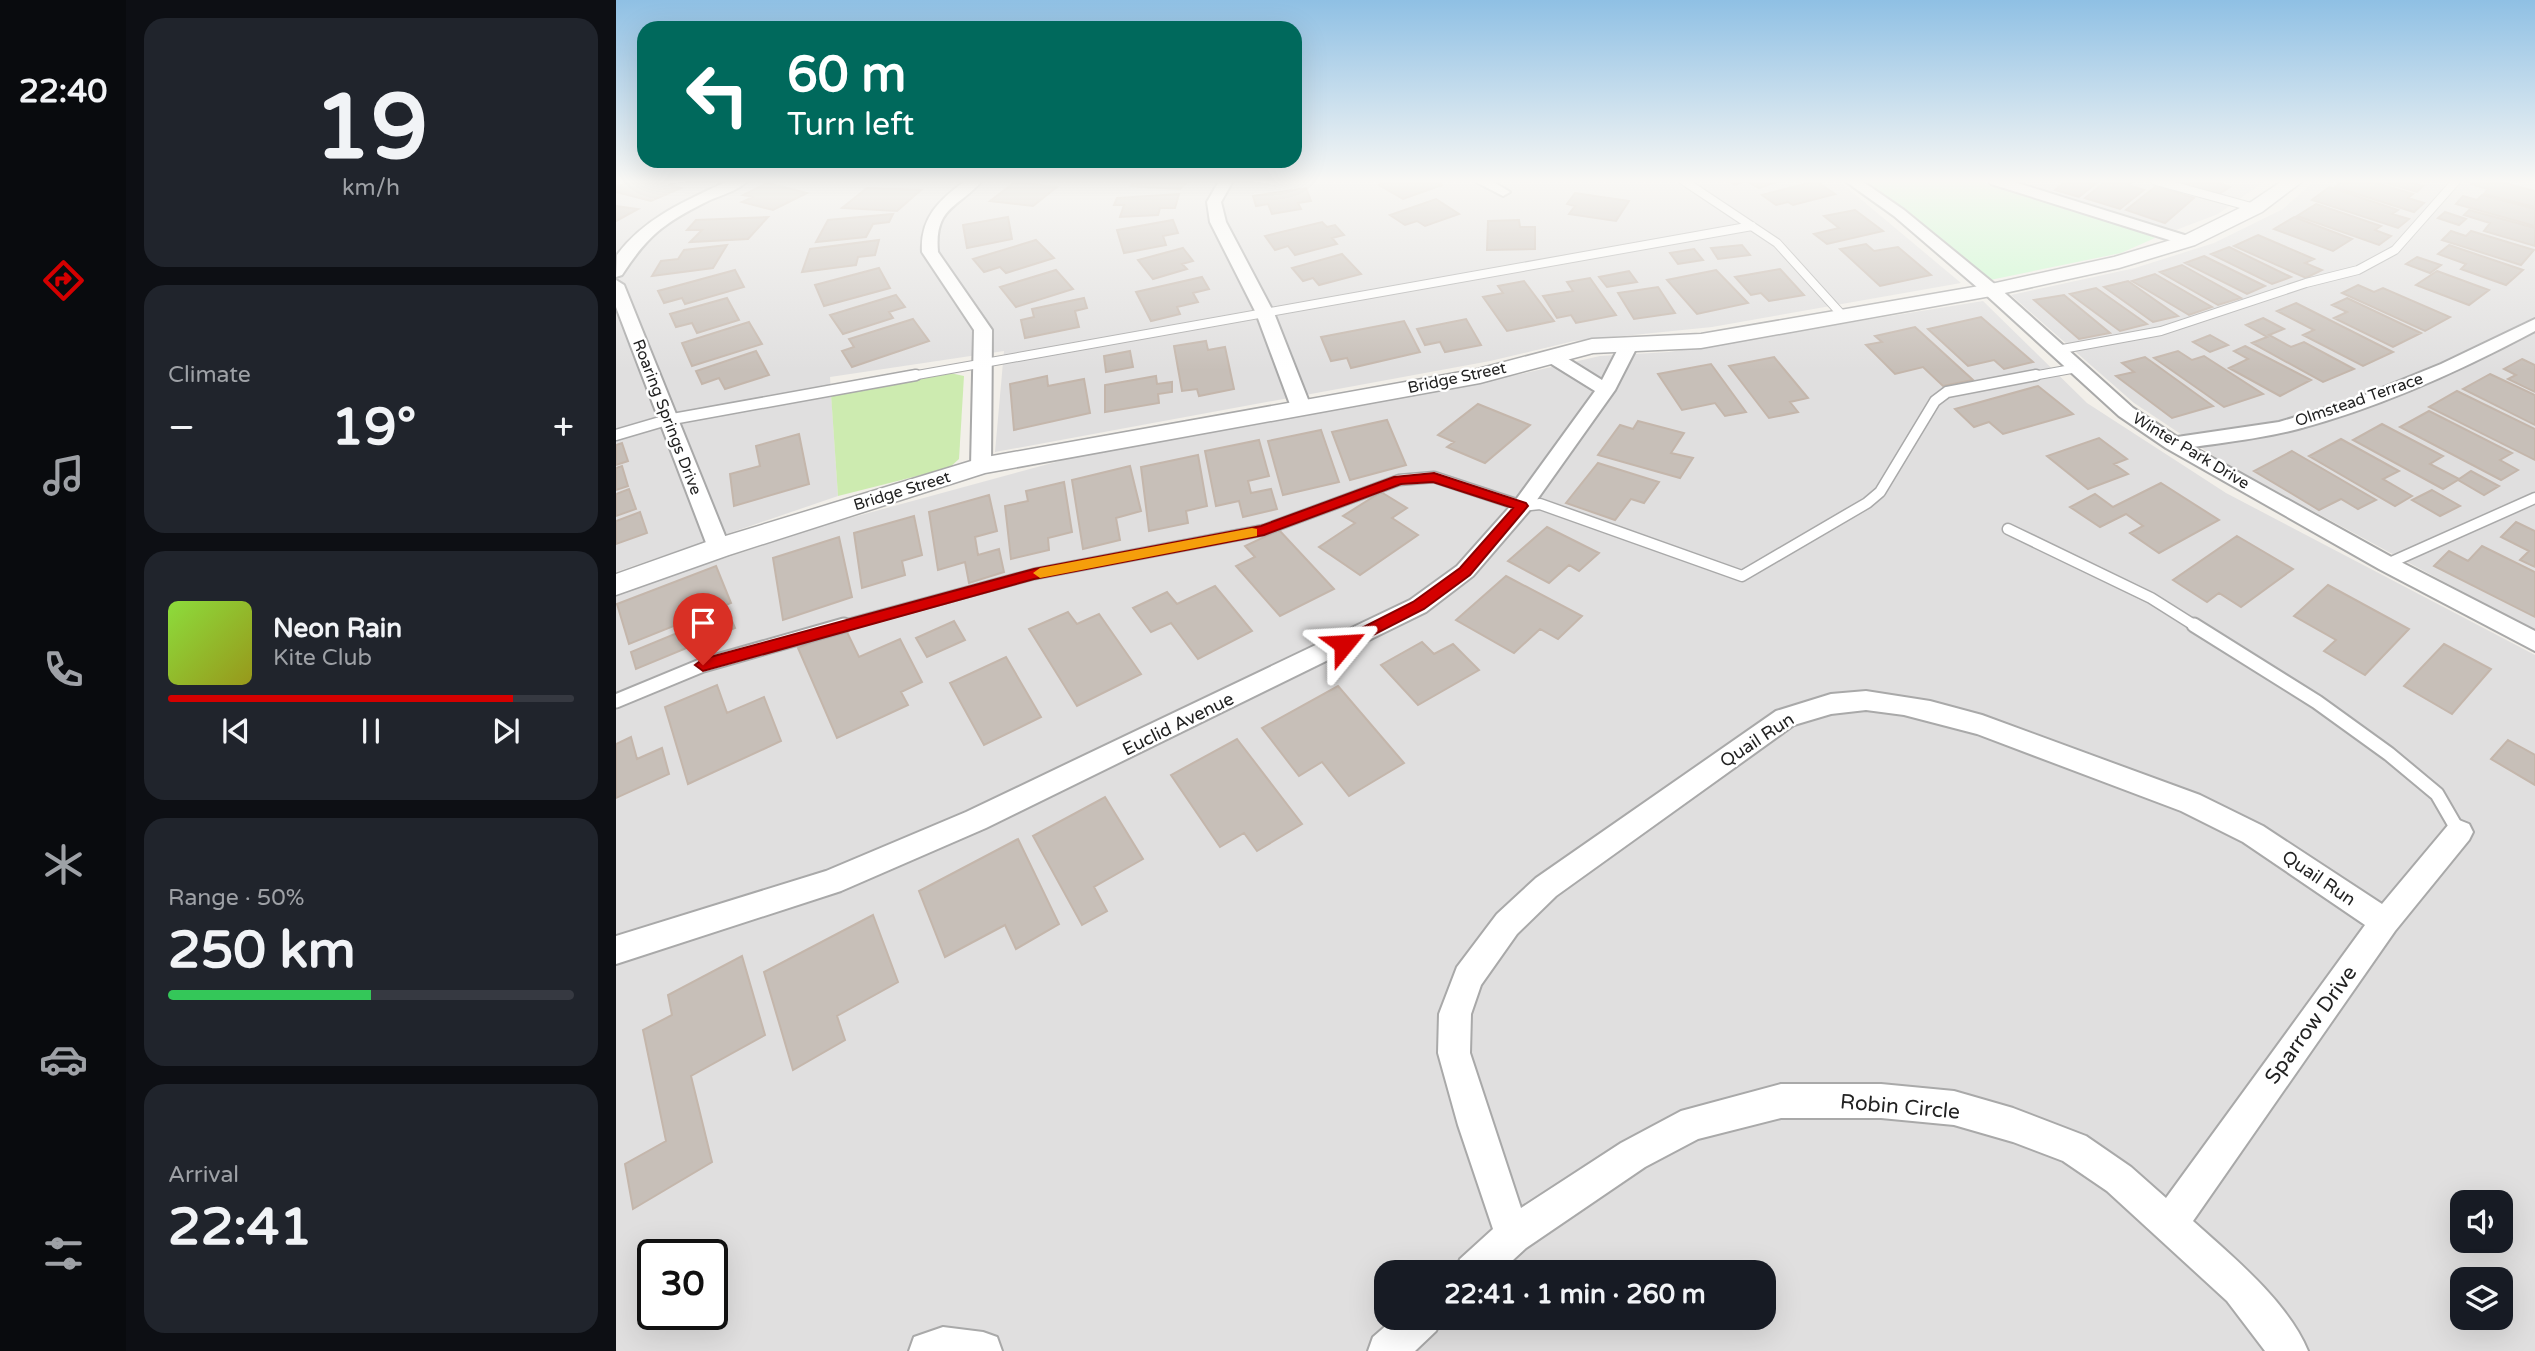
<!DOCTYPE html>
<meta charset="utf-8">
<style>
:root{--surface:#171b24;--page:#20242c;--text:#f1f3f6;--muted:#9ea1a6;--line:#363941;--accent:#d40000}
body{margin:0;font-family:"Varela Round",sans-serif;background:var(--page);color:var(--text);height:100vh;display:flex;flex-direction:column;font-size:26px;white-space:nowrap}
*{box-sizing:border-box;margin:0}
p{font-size:23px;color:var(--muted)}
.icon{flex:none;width:38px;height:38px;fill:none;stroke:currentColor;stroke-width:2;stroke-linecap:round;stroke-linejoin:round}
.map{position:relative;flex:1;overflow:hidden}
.details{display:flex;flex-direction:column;gap:18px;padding:18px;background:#0d0f14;width:490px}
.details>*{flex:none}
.banner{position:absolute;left:21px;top:21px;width:665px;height:147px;border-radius:21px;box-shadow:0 7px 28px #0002;background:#00695c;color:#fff;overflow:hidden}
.fabs{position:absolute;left:1834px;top:1190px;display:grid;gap:14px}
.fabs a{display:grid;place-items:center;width:63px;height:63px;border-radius:14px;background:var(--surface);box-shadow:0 7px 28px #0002;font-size:35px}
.speed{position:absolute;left:21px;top:1239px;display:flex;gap:14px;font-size:35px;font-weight:700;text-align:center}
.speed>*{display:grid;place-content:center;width:91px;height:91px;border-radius:50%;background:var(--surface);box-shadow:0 7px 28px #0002;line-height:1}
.speed .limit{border:4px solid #111;border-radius:10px;background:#fff;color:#111}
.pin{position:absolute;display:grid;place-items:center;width:60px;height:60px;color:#fff;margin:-72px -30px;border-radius:50% 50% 50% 0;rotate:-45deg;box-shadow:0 0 7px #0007}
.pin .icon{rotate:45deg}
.me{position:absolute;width:77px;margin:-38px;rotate:63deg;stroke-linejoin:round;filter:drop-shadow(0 0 5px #0008)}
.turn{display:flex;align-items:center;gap:24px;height:147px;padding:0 35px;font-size:32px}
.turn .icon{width:91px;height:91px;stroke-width:2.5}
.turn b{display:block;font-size:49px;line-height:60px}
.big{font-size:52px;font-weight:800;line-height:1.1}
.details .card{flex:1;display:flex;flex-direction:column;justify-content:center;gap:10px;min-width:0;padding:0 24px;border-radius:21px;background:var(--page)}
.details .dial{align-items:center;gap:0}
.dial b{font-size:91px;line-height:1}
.song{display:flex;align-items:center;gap:21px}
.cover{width:84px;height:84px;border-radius:10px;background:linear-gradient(135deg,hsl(90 70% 55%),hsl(60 70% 35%))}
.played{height:7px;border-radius:4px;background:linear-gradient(90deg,var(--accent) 85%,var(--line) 85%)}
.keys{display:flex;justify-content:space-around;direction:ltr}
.heat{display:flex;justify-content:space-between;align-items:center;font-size:38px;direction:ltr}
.charge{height:10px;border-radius:5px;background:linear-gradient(90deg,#34c759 50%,var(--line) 0)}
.trip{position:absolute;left:758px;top:1260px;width:402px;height:70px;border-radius:21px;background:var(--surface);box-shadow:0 7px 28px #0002;font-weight:800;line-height:70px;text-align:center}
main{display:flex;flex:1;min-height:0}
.dock{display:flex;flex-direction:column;width:126px;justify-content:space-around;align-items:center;background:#090b0e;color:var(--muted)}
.dock .icon{width:49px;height:49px}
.dock .current{color:var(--accent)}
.dock b{font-size:32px;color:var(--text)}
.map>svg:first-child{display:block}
</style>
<main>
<nav class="dock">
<b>22:40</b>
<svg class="icon current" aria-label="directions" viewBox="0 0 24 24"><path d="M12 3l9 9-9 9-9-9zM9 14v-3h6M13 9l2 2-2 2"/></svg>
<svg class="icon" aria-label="music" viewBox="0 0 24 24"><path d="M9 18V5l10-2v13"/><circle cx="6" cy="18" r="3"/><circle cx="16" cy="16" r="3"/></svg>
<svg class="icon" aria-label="phone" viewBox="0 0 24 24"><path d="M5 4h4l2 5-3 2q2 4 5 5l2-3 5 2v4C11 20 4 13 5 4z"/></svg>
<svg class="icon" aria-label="climate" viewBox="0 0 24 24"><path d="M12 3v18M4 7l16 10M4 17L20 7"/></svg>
<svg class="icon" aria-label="car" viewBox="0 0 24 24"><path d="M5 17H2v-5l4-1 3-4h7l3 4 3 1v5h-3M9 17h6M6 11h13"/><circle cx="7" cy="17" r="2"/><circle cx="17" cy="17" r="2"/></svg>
<svg class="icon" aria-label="filters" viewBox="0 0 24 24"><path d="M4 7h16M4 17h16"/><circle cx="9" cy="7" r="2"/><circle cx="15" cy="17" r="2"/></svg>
</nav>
<section class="details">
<div class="card dial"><b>19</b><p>km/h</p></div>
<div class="card"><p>Climate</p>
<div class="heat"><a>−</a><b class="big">19°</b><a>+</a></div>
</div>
<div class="card">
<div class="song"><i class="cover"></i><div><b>Neon Rain</b><p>Kite Club</p></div></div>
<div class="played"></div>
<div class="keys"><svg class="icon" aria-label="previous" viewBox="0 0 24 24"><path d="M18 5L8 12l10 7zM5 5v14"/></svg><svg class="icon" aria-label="pause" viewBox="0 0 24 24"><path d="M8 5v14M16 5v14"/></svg><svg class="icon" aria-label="next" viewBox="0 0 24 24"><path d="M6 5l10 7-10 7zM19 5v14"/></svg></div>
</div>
<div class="card"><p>Range · 50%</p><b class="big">250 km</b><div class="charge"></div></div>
<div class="card"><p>Arrival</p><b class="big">22:41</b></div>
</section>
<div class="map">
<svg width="1919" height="1351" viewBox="0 0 1919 1351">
<rect width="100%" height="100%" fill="#f2efe9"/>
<path fill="#e0dfdf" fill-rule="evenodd" d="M0,181H1223L1345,283L1096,327L958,341L874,361L379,452L388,351L214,377L222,496L0,572Z
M1381,181H1649L1602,214L1560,230Z
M1698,181H1919V631L1610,464L1518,403L1395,295L1519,268L1598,243L1667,209Z
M1367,301L1471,403L1610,493L1919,655V1351H0V594L212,524L451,459L905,374L984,356L1053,352ZM1846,1202H1885V1241H1846ZM37,1255H96V1314H37ZM770,1272H1148V1318H770ZM1846,1279H1885V1318H1846Z"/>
<path fill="#cdebb0" d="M334,373L348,376L343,459L333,468L222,496L215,394Z"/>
<path fill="#c8facc" d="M1246,181H1364L1533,232L1539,238L1505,253L1374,280L1359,270L1282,205Z"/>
<path fill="#c7bfb8" stroke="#c4b6ab" stroke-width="2" d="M15,181H62L54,185L65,188L35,201L0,192V187Z
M519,181H572L564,189L515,186Z
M774,181H818L826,185L787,199L763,185Z
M1112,181H1164L1143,188L1130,181L1120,185Z
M1200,181L1219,194L1177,205L1172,202L1160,205L1146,195Z
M1450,181H1483L1463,197L1439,190Z
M1490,181H1517L1512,185L1528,190L1504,209L1469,198Z
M1559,181H1596L1614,187L1600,196Z
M1726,181H1754L1797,194L1792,198L1808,203L1798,212L1719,187Z
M1763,181H1792L1807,186L1801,192Z
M1858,181H1882L1919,191V207L1868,194L1872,189L1855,184Z
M399,182L441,187L417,206L374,201Z
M151,183L191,193L157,210L126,202L137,197L127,195Z
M1540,186L1578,198L1549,223L1510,210Z
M1713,187L1782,210L1776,214L1793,219L1782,228L1696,200Z
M251,188L305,190L281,211L226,208Z
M690,188L695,201L682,203L685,209L656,214L652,204L640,206L637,196Z
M959,193L1013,201L1000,221L953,214L959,206L951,204Z
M563,194L559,208H544L542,215L504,217L508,205H498L501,198Z
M1866,195L1919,209V226L1840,204L1847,196L1861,200Z
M820,199L843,214L809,226L801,221L789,225L774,215Z
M1700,204L1765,226L1759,230L1775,236L1763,245L1681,216Z
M0,206L22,209L0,221Z
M1239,210L1267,231L1211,244L1198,234L1223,228L1208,216Z
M1853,210L1919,228V246L1868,231L1874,223L1848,215Z
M1829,212L1850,219L1843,225L1822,218Z
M277,214L273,222L257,224L250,237L200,242L212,220Z
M152,217L132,239L74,242L86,230H71L80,220Z
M392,217L396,239L351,248L347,225Z
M1678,217L1736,239L1717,251L1658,229Z
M557,220L562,233L547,236L550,245L508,253L501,230Z
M903,220L904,227H919V249L871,250L872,221Z
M706,222L711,227L719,225L728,235L716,238L721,244L679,255L672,246L659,250L649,236Z
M1835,231L1850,236L1855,231L1918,250L1905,265L1826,240Z
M1642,235L1698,259L1689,263L1706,270L1690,278L1618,246Z
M263,240L259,255L242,257L240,265L186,272L194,249Z
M420,240L438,258L390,273L384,267L368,272L357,259Z
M1250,244L1258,251L1282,247L1315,275L1264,286L1224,249Z
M111,245L97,268L36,276L45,261L62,259L68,250Z
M1126,245L1134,255L1102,259L1095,248Z
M1833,245L1907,270L1890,285L1845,269L1850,264L1822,254Z
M1613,247L1675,277L1656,284L1595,254Z
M567,248L577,261L566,264L571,269L537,279L522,260Z
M1078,249L1087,260L1062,264L1054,253Z
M726,254L745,274L703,285L697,278L687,281L676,268Z
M1588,256L1649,286L1631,294L1569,263Z
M1801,257L1825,265L1814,273L1790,264Z
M1566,265L1625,298L1602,305L1544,272Z
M263,268L274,288L208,306L199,285Z
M1164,269L1188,295L1153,301L1145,293L1135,295L1119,277Z
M119,270L128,287L69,304L66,298L48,303L42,291Z
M440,270L457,289L400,307L384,287Z
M1100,270L1132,303L1081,314L1051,280Z
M1013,271L1021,282L991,287L983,277Z
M1821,271L1873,290L1853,305L1800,285Z
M1539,274L1596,307L1573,315L1516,281Z
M586,277L593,289L577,293L582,302L561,307L564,314L535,321L520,292Z
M974,278L1000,315L960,323L955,315L941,318L927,296L957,291L951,282Z
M908,281L938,321L891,331L867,297L887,293L882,286Z
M1512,281L1562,316L1537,322L1488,287Z
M1742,285L1758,292L1767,288L1834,317L1809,331L1726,293Z
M1042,287L1059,313L1018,319L1002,293Z
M1480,288L1531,324L1504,331L1454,294Z
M280,295L289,307L273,312L277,318L227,334L214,315Z
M1448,295L1494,333L1463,339L1418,300Z
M111,298L123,320L81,333L76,323L60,327L54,314Z
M468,298L471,308L459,311L463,327L409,338L405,320L418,317L416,309Z
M1731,298L1805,333L1777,347L1718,318L1731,312L1716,305Z
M1680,303L1777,352L1747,366L1687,335L1698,330L1661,311Z
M1365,317L1417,362L1388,369L1378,360L1352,366L1312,329Z
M1647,318L1668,329L1653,335L1675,347L1688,342L1738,369L1707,382L1636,343L1651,337L1630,325Z
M297,319L313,341L236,367L226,351L238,347L233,339Z
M850,319L865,345L829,352L824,342L809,345L801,329Z
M788,321L804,352L735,368L731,358L715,361L705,337Z
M133,322L146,344L76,366L66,343Z
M1299,327L1357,380L1327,386L1307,367L1279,374L1250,345L1266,342L1259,336Z
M1594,335L1612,345L1594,352L1577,342Z
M590,341L592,350L609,347L618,389L583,396L581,389L566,391L558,346Z
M1629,346L1695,380L1664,396L1613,368L1632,359L1618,351Z
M140,351L153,375L109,389L103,378L86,384L80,371Z
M514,351L517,367L490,372L488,356Z
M1562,351L1576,360L1588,356L1647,394L1608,407L1538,358Z
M1158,357L1192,398L1174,402L1182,412L1153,418L1113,366Z
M1529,357L1597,406L1556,418L1500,376L1518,372L1506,363Z
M1906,359L1919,365V392L1892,379L1900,375L1888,369Z
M1095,364L1130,412L1109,416L1099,403L1066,410L1042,374Z
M1874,374L1919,395V425L1847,389Z
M431,376L432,386L468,379L474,413L398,430L394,384Z
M540,376L541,384L556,382V392L542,394L543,403L489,412V385Z
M1422,386L1457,414L1387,434L1373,422L1358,427L1339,409Z
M1841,391L1919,429V460L1813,407Z
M862,404L914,425L869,463L831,447L838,442L822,435Z
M1813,411L1896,453L1884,460L1902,470L1885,480L1784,427Z
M771,420L790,465L734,480L716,432Z
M1022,421L1068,433L1055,453L1077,458L1064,478L982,455L1004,425L1017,429Z
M1766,424L1827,456L1814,464L1843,479L1855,471L1883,486L1868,495L1842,480L1827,489L1737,440Z
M705,430L723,482L667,495L652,441Z
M183,434L193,484L118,506L114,474L144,466L140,446Z
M1483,438L1511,459L1498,464L1512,474L1472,489L1431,456Z
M1725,439L1783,471L1767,479L1796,496L1779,506L1693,456Z
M643,440L653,476L632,481L635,493L655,489L661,509L627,517L623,501L600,506L589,451Z
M6,443L12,461L0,465V445Z
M1676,451L1760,500L1742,509L1725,499L1703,510L1638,471Z
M582,455L591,506L570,511L572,523L533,531L525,467Z
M982,463L1043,482L1028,503L1015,499L999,520L950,503Z
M6,466L12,486L0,490V468Z
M514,466L525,511L500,518L504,540L467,549L456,480Z
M448,482L456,532L432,538L433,550L395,559L389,506L412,501L410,491Z
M1545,483L1603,520L1543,553L1514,533L1527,526L1510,514L1484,527L1454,507L1479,494L1497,507Z
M13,489L20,509L0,516V494Z
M1816,490L1844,506L1824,516L1796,500Z
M765,492L791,508L776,518L802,535L744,575L703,547L739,523L727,516Z
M373,495L381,531L359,537L362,555L383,549L388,572L353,583L349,562L322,570L313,512Z
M24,512L31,533L0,544V521Z
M298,516L306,555L286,561L289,575L246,588L238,533Z
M1900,522L1919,531V567L1904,560L1913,551L1885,537Z
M931,527L983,553L963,571L953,565L933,583L892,561Z
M663,530L718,589L664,616L620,566L639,557L629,546Z
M1621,536L1677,569L1625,607L1603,593L1591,602L1557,580Z
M223,537L236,597L167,620L157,558Z
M1866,546L1919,572V617L1818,566L1833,551L1852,561Z
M100,566L115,603L13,644L1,604Z
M890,576L966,616L942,639L924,629L898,653L840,620Z
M1712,585L1793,629L1749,675L1708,651L1720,640L1678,616Z
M599,586L636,631L582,659L555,623L535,632L517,608L551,592L561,604Z
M112,612L119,628L20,669L15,652Z
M452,612L461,624L483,614L525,674L461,706L413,629Z
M338,621L349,640L311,657L300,638Z
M229,628L243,657L284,639L306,682L285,692L292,705L221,738L182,648Z
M806,642L818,654L837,644L863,670L802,705L765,665Z
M1828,644L1875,669L1836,714L1788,686Z
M390,657L425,717L368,745L334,683Z
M101,685L111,713L148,697L165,741L72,784L49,707Z
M722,686L788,763L733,796L706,762L683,776L646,728Z
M15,737L21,759L46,748L53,774L0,798V744Z
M621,739L686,824L641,851L628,833L604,847L555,775Z
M1892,740L1919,755V785L1875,759Z
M489,797L527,859L478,887L491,911L466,925L417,836Z
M402,839L443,924L400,949L389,925L329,957L303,891Z
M257,915L282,982L221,1016L229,1040L177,1070L148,972Z
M126,956L149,1035L75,1076L96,1162L17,1209L9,1164L50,1141L27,1030L56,1015L52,995Z"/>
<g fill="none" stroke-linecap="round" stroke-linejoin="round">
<g stroke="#a9a9a9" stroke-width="10">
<path id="service-far2" d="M1068,181L1161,243L1227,316
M1540,181L1639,208
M1441,350L1545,331L1690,283L1742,270L1779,250L1840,181
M290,377L1136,226
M1411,377L1461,368"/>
</g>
<g stroke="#a9a9a9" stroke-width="13">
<path id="service-far1" d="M0,435L51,420L300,375
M1392,529L1535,598L1581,627
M1771,564L1919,498
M222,627L418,574L648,530L783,480L818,477L906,506L924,504L1126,576L1251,503L1264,492L1319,401L1331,392L1420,375"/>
</g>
<g stroke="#a9a9a9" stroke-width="17">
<path id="service" d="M1578,625L1701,702L1773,754L1821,794L1843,832
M0,701L87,665L228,625"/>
</g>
<g stroke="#a9a9a9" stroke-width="4">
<path id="minor" d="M112,181H131C122,191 105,195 92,201C48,223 32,235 6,275L0,277L1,255C28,218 71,200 112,181Z
M349,181H366C342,208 318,207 322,252L376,330L375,466L372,470H358L355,466L358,330L306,252C304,218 323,200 349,181Z
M603,181H617L605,202L610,222L658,313L695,407L692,411L685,413L675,407L640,313L594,222L591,202Z
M858,181H876L894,192L887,196Z
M1229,181H1246L1288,210L1381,286L1517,408L1561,437L1663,422L1734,401L1825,364L1919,319V331C1844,371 1765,407 1682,429C1648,438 1612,442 1577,447L1779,559L1919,631V651L1763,569L1550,448L1503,416L1369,294L1278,216Z
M1373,181H1395L1578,238L1580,241L1572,246L1566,244L1375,184Z
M0,280L8,285L114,548L111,553L103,555L95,553L92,548L0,307Z
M1013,340L1022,345L999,390L913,511L857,576L810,612L370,828L225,891L0,964V936L210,871L350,812L794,600L841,566L899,501L979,391L929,360L926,356L929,352H941L986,380L1004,345Z
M1250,691L1314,701L1366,715L1584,795L1647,826L1766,904L1833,824L1843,820L1853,824L1857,832L1853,840L1779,931L1577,1221C1616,1256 1672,1302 1692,1351H1649L1611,1301L1491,1191L1447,1161L1397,1142L1338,1125L1265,1118H1165L1082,1139L1029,1167L910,1248L884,1272H839L844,1259L877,1229L842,1125L822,1053L823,1014L841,967L881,914L920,878L1160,711L1215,694ZM1250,710L1288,715L1361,734L1565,811L1627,842L1749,925L1550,1198L1515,1167L1470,1136L1397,1108L1338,1091L1265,1084H1165L1065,1111L1005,1143L905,1208L854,1053L855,1014L865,985L901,934L940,896L1178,725L1215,714Z
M779,1318H826L820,1331L799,1351H752L757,1337Z
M327,1327L367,1332L381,1337L386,1351H293L298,1337Z"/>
</g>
<g stroke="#a9a9a9" stroke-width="3">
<path id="tertiary" d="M1666,181H1687L1646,212L1579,245L1503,268L1375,296L1085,348L977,353L864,383L369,473L113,555L0,595V574L93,541L365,458L862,369L976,339L1085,334L1375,284L1498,257L1565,237L1632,204Z"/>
</g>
<use href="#service-far2" stroke="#fff" stroke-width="8"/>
<use href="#service-far1" stroke="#fff" stroke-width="10"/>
<use href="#service" stroke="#fff" stroke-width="13"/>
<use href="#minor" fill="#fff" fill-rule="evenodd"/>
<use href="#tertiary" fill="#fff" fill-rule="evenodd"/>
</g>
<linearGradient id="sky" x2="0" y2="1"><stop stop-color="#8fc0e4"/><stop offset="0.49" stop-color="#f9f8f5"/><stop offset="1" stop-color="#f9f8f5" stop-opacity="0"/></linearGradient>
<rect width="1919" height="370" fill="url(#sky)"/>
<path fill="#d40000" stroke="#8a0000" stroke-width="2" d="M818,473L910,503L912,506L854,575L808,609L728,650L722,648L720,644L722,640L797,602L844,568L897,508L817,482L785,484L648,535L418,579L87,671L79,665L87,659L418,569L645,526L778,477Z"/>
<path fill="#f59e0b" d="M636,528L641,529V536L424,578L417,573L424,568Z"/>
<g text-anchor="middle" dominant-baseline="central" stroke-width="5" stroke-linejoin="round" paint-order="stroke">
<g font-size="16" fill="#222" stroke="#fff">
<text transform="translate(841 378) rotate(-12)">Bridge Street</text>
<text transform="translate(1743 400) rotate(-19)">Olmstead Terrace</text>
<text transform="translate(51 417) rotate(69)">Roaring Springs Drive</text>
<text transform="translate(1575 451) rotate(31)">Winter Park Drive</text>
<text transform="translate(286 491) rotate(-17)">Bridge Street</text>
</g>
<g font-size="18" fill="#222" stroke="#fff">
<text transform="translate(562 724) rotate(-26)">Euclid Avenue</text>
<text transform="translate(1141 740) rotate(-33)">Quail Run</text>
<text transform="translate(1703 878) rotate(34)">Quail Run</text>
</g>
<g font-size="21" fill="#222" stroke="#fff">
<text transform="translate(1695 1025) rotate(-54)">Sparrow Drive</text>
<text transform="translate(1284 1107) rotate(5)">Robin Circle</text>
</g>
</g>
</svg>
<div class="fabs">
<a><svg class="icon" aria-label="sound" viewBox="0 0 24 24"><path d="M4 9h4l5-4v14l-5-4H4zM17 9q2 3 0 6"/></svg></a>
<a><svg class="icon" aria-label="layers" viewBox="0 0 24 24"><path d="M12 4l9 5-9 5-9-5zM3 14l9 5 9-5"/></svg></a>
</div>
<div class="speed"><div class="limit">30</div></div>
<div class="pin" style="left:87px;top:665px;background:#d93025"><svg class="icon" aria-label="arrive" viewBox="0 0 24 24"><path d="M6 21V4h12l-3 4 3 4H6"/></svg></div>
<svg class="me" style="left:728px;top:644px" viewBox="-20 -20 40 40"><path d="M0-17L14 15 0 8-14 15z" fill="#d40000" stroke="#fff" stroke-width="4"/></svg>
<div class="trip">22:41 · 1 min · 260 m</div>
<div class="banner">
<div class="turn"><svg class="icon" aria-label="left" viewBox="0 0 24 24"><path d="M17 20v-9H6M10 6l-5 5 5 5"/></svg><div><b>60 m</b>Turn left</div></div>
</div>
</div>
</main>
